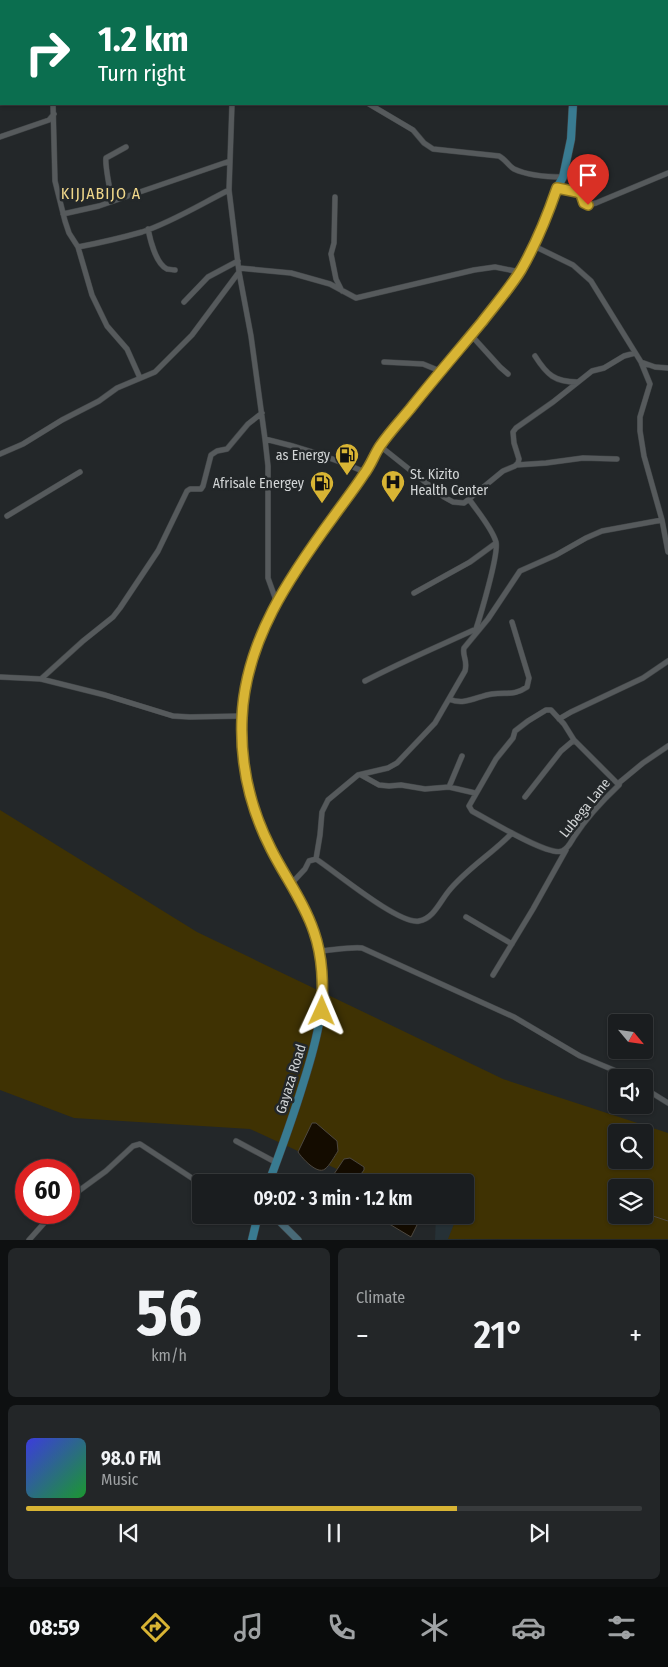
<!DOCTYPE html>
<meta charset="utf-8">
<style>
:root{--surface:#1a1d1f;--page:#232628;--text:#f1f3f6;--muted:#9fa2a4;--line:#383b3d;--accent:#d8b434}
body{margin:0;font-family:"Fira Sans Condensed",sans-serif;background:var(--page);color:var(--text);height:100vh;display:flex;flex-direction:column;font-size:19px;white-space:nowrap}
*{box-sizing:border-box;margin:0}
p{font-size:16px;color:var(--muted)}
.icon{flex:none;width:28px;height:28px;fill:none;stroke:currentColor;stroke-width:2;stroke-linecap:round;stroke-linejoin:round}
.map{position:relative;height:1240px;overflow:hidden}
.panel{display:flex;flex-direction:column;gap:8px;padding:8px;background:#0e1011;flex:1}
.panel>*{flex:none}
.top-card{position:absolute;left:0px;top:0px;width:669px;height:105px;box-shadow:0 1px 4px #0004,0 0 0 1px var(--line);background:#0b6e4f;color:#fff;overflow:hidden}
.needle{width:32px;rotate:119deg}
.tools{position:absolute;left:608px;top:1014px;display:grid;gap:10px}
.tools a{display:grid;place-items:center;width:45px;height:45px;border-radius:5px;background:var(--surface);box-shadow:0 1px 4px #0004,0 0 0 1px var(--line);font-size:25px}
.speed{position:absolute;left:15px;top:1159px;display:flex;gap:10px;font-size:25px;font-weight:700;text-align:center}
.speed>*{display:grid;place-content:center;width:65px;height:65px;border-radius:50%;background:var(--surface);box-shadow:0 1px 4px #0004,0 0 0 1px var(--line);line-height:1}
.speed .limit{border:8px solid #d22;background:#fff;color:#111}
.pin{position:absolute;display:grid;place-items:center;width:42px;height:42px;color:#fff;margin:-51px -21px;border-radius:50% 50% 50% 0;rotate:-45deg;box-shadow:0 0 5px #0007}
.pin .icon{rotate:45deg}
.me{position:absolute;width:55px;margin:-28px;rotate:1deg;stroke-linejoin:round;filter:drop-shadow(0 0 4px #0008)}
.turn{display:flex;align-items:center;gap:18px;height:105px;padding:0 15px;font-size:22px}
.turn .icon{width:65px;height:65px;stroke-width:2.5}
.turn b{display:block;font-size:35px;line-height:42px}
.big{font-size:38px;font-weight:600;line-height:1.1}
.panel .tile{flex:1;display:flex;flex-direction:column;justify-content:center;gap:8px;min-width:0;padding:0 18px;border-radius:8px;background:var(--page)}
.panel .dial{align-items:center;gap:0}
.dial b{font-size:65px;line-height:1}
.song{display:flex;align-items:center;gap:15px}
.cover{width:60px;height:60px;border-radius:8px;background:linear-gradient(135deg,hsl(240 70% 55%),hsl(130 70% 35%))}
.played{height:5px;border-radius:2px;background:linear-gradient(90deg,var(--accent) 70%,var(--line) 70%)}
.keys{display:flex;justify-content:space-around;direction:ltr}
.heat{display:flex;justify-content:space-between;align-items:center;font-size:28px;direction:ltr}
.panel .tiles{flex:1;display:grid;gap:8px;grid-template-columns:1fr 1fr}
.tile:last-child{grid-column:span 2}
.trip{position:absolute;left:192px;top:1174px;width:282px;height:50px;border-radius:5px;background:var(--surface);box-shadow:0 1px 4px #0004,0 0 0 1px var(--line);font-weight:600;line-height:50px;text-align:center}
.dock{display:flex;height:80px;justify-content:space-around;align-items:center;background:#0a0c0c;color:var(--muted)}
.dock .icon{width:35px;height:35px}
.dock .selected{color:var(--accent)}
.dock b{font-size:22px;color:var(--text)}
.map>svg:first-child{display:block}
</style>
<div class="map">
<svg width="668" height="1240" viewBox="0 0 668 1240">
<rect width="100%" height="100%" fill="#232729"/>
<path fill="#263136" d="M436,1215H440L500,1239L435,1240Z"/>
<path fill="#3f3203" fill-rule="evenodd" d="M0,810L197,932L503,1079L668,1133V1239H448L454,1224L434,1215H466V1182H365L250,1129L74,1118L0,1090ZM616,1132H644V1160H616ZM616,1188H644V1215H616Z"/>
<path fill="#140c00" stroke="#4d4840" d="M312,1123H316L337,1141L338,1151C334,1157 330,1165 325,1169C317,1175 302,1158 298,1152Z
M350,1158L364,1167V1170L355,1182H332V1177L344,1159Z
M387,1215L417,1225L411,1237L386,1222L385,1220Z"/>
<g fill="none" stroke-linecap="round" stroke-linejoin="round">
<path stroke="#4d4840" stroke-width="1" d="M640,1222L653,1216L668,1221"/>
<g stroke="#3f4345" stroke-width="6">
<path id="street" d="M21,0V1
M244,1V0
M302,1V0
M0,22H1
M53,104L55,181L65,221L69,233L78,247L92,295L107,326L127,349L140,378
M232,104L229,190L239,272L251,336L265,439L268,466V578L277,603
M369,104L413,130L424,143L433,149L499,156C505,159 509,166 514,169C529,176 546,177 563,177
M0,137L49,120L54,114
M557,188L577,192L581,194L584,203L588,205L596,203L668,173
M335,197L334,243L331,254L336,279L342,291
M113,200C110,195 105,163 106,158L126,147
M63,214L99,206L230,161
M148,229C150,239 156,264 167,269C168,269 173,270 175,270
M534,246L573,265L591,281L641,362L650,384L640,417V431L644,456L662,520L668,552
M78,247C99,243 121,238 142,232C172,222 201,204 229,190
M239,268L291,273L330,284L356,298L474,270L495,267L520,272
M184,302L208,277L238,261
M471,335L500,367L508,374
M535,356C547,375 555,382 577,382
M384,362L423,364L440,371
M641,362L655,367L668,368
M265,439C300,447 333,458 365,472
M380,446L444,497L453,502L464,503L503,471L515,466L518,463L519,459L514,443L513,432L516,428L553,402L592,371L604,368L624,356L635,353
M0,454L23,444L62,420L99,401L117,388L155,372L192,335L239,272
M516,465L546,463L583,458L617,459
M469,499C477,511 492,528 496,542C499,554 480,617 475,632
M7,516L80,472
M414,593L470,562L496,543
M0,677L41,679L105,695L173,716L190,717L242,716
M41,679L83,641L113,617L120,608L158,551L187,491L190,489H201L203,486L211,455L217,451L227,449L248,424L262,413
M365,681C401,662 439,646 476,629
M449,699C465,706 477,696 492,694C507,692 514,696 527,687L529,678L512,622
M559,719L571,712L643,678L668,661
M361,775L379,785L389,786L401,785L425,789L449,787L475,793
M619,785L574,740L564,724L551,710H546L528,721L515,731L513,738L496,759L469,806L472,811C487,819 549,857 562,851C568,849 571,842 574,837C587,817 602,801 619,785L620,782L643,763L668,746
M449,787L462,756
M525,797L561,751L574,740
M316,859C336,872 399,925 419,921C433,919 440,902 448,892C466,869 492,854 512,833
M290,885L305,869L309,861L316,859L320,835L322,812L328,800L358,775L388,768L397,763L435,723L465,671C468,660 462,656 464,648L488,619L520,571L556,555L586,538L602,531L662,520
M466,917L512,944
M319,951C334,950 348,947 362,948L514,1017L580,1056L616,1071L626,1078
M493,975L533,909L566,850
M644,1088L668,1103
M236,1141L277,1163
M69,1198L106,1171L133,1146L140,1144L201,1184
M248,1215L256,1223
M29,1240L54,1212"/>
</g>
<g stroke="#3f4345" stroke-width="8">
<path id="secondary" d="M273,1215L298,1240"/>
</g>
<g stroke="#3f4345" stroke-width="9">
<path id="primary" d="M558,0V1
M269,1182C281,1150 293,1117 303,1084C317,1040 329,996 319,950C311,913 288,882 271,849C246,800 233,740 245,685C266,588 335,529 380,446L498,301L520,272L541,231L557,188L563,177L571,139L573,104
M252,1240L258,1215"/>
</g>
<use href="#street" stroke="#565a5c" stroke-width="5"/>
<use href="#secondary" stroke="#486a77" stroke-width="7"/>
<use href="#primary" stroke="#397b91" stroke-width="8"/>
</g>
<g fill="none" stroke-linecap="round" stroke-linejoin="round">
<g stroke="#8c7522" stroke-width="12">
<path id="route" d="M322,1011C323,984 323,958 314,932C304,902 285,877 271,849C250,808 240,763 242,718C245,641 290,576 334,516C344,502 355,488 364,474C371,465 374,455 380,446C389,433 400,421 410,409C433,380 458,351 482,322C495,305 510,288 521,270C536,244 547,217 557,188L577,192L581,194L584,203L588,205"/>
</g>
<use href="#route" stroke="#d8b434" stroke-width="9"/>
</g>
<defs>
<g id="fuel-pin" transform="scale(1.25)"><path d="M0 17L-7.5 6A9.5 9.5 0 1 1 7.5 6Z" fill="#d8b434" stroke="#232729"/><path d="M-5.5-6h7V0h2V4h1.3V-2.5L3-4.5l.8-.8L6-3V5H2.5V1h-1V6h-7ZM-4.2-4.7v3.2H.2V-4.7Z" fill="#111"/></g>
<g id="hospital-pin" transform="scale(1.25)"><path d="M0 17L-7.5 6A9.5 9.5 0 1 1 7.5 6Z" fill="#d8b434" stroke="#232729"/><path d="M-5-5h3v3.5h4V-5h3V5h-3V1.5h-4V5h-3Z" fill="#111"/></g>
</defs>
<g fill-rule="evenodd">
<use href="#fuel-pin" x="347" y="455"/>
<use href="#hospital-pin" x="393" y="482"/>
<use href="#fuel-pin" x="322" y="483"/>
</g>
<g text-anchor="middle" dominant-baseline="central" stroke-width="5" stroke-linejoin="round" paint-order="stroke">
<g font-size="14" fill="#d2d5d6" stroke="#232729" text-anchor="end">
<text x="330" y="455">as Energy</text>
<text x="410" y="474" text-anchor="start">St. Kizito<tspan x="410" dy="16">Health Center</tspan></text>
<text x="304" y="483">Afrisale Energey</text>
</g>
<g font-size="14" fill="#d2d5d6" stroke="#232729">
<text transform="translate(585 808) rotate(-51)">Lubega Lane</text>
<text transform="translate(291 1079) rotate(-73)">Gayaza Road</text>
</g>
<g font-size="16" letter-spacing="1" fill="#f0d78a" stroke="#232729">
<text x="101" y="193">KIJJABIJO A</text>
</g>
</g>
</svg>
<div class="tools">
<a><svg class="needle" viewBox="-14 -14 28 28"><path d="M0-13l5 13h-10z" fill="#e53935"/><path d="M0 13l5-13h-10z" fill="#9fa2a4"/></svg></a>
<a><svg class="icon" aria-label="sound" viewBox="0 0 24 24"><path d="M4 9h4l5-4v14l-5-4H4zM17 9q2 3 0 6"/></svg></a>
<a><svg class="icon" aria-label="search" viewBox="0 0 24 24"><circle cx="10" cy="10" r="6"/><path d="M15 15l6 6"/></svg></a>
<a><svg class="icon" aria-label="layers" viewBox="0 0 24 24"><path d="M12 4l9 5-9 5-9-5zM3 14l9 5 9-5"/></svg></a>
</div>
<div class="speed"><div class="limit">60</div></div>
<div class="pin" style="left:588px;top:205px;background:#d93025"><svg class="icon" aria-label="arrive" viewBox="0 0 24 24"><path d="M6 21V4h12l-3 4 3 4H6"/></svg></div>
<svg class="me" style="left:322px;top:1011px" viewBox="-20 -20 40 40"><path d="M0-17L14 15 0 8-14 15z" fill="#d8b434" stroke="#fff" stroke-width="4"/></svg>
<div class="trip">09:02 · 3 min · 1.2 km</div>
<div class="top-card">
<div class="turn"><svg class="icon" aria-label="right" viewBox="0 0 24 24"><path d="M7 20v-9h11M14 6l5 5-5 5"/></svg><div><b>1.2 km</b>Turn right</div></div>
</div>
</div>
<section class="panel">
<div class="tiles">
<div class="tile dial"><b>56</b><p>km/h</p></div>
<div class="tile"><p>Climate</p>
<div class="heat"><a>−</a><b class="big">21°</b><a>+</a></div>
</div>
<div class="tile">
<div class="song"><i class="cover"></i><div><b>98.0 FM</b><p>Music</p></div></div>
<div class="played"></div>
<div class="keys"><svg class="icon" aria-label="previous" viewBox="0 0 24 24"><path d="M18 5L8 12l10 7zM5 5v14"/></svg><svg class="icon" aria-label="pause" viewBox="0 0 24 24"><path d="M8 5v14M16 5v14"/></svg><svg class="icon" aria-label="next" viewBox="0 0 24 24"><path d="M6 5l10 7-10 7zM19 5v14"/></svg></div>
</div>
</div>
</section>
<nav class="dock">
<b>08:59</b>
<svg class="icon selected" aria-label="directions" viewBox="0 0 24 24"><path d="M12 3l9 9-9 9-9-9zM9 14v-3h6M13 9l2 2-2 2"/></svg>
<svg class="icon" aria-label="music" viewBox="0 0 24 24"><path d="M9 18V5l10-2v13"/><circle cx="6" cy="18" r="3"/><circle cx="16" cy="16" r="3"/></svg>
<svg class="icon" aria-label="phone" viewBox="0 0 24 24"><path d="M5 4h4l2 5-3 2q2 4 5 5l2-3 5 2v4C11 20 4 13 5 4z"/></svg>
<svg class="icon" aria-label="climate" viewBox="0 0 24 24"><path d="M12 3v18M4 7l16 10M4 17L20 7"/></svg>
<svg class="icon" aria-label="car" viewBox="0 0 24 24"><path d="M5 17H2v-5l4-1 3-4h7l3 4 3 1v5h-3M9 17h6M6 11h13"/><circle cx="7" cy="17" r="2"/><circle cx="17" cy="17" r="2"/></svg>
<svg class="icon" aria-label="filters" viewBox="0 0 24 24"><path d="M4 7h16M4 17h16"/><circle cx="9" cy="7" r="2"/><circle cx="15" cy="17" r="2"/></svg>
</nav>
